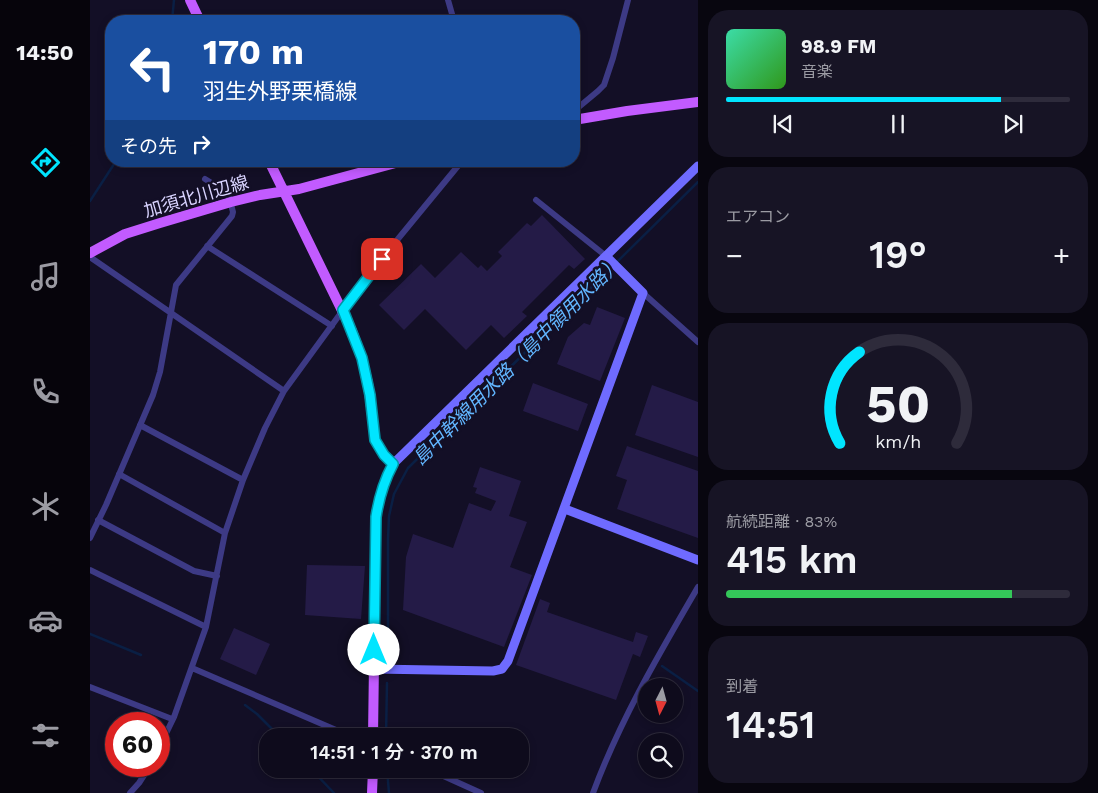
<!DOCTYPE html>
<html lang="ja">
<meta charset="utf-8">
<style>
:root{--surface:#0e0b1c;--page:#171425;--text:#f1f3f6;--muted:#9b9ba3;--line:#2e2b3b;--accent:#00e5ff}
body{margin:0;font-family:"Work Sans","Noto Sans JP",sans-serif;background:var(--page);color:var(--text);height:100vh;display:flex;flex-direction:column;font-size:19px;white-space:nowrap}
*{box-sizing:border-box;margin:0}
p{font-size:16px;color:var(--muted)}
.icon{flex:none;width:28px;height:28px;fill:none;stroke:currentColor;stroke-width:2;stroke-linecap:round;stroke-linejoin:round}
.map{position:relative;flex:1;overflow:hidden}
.side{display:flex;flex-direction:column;gap:10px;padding:10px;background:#08060f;width:400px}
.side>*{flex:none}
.guide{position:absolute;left:15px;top:15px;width:475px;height:152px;border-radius:20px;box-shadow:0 2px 8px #0003,0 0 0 1px var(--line);background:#1a4fa0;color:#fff;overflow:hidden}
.needle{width:32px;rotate:186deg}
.controls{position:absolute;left:548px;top:678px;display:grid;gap:10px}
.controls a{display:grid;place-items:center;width:45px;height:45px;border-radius:50%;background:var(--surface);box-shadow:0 2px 8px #0003,0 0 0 1px var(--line);font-size:25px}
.speed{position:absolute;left:15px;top:712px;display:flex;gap:10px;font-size:25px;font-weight:700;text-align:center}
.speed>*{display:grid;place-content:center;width:65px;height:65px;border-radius:50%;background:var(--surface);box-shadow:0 2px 8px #0003,0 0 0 1px var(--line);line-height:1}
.speed .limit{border:8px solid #d22;background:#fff;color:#111}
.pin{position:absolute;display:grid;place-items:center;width:42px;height:42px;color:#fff;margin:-21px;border-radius:10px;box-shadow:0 2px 8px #0006}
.me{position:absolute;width:55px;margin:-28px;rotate:0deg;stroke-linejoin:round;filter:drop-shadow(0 0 4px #0008)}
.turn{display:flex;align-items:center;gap:18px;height:105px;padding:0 15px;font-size:22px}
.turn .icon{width:65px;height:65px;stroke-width:2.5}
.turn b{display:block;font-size:35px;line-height:42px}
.then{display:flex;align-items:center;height:48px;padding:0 15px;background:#0003;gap:10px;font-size:19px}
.big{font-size:38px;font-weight:600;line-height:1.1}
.side .tile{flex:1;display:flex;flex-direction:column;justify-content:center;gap:8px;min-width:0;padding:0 18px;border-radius:20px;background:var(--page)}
.side .dial{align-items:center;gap:0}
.dial svg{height:130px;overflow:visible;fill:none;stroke:var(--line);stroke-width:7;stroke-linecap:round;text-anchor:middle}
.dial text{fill:var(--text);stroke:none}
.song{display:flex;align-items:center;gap:15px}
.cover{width:60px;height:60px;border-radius:8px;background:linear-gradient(135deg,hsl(160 70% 55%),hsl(110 70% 35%))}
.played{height:5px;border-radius:2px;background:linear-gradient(90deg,var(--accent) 80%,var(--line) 80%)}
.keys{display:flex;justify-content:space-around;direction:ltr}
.heat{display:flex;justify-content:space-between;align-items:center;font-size:28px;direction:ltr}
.charge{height:8px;border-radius:4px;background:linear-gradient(90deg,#34c759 83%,var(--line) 0)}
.trip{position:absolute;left:169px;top:728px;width:270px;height:50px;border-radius:20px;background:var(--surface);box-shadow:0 2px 8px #0003,0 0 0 1px var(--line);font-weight:600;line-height:50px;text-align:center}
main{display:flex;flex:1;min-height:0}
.tab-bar{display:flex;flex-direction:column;width:90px;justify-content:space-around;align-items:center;background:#06040b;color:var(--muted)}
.tab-bar .icon{width:35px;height:35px}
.tab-bar .active{color:var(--accent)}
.tab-bar b{font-size:22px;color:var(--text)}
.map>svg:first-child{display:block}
</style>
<main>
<nav class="tab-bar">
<b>14:50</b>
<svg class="icon active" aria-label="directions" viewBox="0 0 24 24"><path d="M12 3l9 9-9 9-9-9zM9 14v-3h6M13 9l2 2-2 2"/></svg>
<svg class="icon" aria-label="music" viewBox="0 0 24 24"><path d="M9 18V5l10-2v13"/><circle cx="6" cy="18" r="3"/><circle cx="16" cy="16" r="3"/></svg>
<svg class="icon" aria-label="phone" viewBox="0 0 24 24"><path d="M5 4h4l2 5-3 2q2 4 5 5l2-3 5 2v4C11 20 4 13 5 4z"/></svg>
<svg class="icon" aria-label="climate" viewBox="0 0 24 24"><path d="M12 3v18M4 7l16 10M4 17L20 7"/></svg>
<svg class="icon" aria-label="car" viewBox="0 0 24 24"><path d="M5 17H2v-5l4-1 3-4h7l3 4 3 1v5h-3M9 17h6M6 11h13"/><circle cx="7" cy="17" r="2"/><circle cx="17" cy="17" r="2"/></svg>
<svg class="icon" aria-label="filters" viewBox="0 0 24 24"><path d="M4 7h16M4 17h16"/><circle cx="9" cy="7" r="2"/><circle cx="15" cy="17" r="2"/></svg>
</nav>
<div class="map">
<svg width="608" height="793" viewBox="0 0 608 793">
<rect width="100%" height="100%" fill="#130f26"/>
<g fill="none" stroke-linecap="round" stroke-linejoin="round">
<path stroke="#0a1f44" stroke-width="2.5" d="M82,21L84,0
M0,201L26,161
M0,634L51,655
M298,656V539L299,516L304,494L318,468L608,182
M572,666L608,691
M155,705L167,714L189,736
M296,736L297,683
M221,769L244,793
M297,769L299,793"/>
</g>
<path fill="#241b47" d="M452,215L495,259L484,269L479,265L432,312L437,316L414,338L401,325L376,350L335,309L314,330L289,305L331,264L345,278L371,252L388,268L391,265L397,271L412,256L408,252L437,223L441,226Z
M507,307L535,318L510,381L467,364L478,337L494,323L500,325Z
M443,383L498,404L488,431L433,411Z
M562,385L608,402V457L545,435Z
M537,446L608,471V538L527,509L537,480L526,476Z
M390,467L431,481L419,516L437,522L420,567L442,575L414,647L313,610L316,557L323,534L363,548L379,503L401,511L406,501L385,493L387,488L383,487Z
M217,565L275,566L271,619L215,615Z
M450,599L460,603L457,612L543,642L546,632L558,636L550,657L543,654L526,700L426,665Z
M144,628L180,644L166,675L130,659Z"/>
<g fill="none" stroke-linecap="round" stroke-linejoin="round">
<path stroke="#3d3a85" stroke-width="6" d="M358,0L364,21
M484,111L508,91L514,85L523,58L538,0
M446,200L516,256
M117,246L242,326
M0,257L194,391
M553,293L608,342
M50,425L153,480
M29,474L135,533
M8,520L104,571L127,576
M0,538L16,505L63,395L70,372L86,285L142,216L143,212L138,193L115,179
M0,570L116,627
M102,668L260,736
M0,687L82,719
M69,748L84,717L116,627L135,533L153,480L175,428L194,391L280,273L372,161
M338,769L391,793
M40,793L49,783L60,766
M503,793C530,720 569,654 608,587"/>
<path stroke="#6f6bff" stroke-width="9" d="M303,464L608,166
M475,509L608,560
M284,669L403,671L412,669L418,661L553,293L516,256"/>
<path stroke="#c25bff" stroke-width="10" d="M100,0L110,21
M484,120L537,111L608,102
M179,161L262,331L272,358L278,383L285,440L294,455L303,464C294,481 289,497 286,517L283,736
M0,253L35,234L70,223L141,202L170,195L209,189L313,161
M282,793L283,769"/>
</g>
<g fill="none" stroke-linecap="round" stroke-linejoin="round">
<g stroke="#0095a6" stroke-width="12">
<path id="route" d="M284,650L286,517C289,497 294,481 303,464L294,455L285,440L280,395L272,358L253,310L292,259"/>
</g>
<use href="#route" stroke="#00e5ff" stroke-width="9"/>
</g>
<g text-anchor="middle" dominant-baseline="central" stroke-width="5" stroke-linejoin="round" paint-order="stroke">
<g font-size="18" fill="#d9d4ff" stroke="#130f26">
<text transform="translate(106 196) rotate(-16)">加須北川辺線</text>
</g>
<g font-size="19" font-style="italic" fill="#62b6ff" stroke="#130f26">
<text transform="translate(427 361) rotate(-45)">島中幹線用水路（島中領用水路）</text>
</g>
</g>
</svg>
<div class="controls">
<a><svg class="needle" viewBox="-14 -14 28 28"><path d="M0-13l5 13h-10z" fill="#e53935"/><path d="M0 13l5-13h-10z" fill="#9b9ba3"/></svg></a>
<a><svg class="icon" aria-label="search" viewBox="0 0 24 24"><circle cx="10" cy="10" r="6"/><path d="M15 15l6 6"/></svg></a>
</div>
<div class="speed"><div class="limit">60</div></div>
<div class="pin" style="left:292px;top:259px;background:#d93025"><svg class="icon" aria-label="arrive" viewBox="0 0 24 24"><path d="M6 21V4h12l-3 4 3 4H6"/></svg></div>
<svg class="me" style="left:284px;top:650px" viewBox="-20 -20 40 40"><circle r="19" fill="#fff"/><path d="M0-13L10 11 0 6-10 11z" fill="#00e5ff"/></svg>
<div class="trip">14:51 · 1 分 · 370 m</div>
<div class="guide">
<div class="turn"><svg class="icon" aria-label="left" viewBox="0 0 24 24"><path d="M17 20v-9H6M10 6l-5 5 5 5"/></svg><div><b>170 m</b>羽生外野栗橋線</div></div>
<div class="then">その先<svg class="icon" aria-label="right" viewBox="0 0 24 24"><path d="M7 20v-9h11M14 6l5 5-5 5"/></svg></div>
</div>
</div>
<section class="side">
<div class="tile">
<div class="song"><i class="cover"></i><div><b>98.9 FM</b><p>音楽</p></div></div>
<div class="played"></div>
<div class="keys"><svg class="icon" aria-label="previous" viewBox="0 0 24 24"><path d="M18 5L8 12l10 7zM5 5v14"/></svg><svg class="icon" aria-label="pause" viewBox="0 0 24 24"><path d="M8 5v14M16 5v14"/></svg><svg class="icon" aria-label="next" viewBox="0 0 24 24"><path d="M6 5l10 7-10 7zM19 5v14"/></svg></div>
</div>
<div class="tile"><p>エアコン</p>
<div class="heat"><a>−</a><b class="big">19°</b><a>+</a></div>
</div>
<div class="tile dial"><svg viewBox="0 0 100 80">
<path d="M14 69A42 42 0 1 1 86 69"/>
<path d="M14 69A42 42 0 0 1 26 13" stroke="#00e5ff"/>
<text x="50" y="56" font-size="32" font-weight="700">50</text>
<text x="50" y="72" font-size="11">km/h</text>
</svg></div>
<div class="tile"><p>航続距離 · 83%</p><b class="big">415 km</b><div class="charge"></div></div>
<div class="tile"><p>到着</p><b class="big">14:51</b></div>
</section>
</main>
